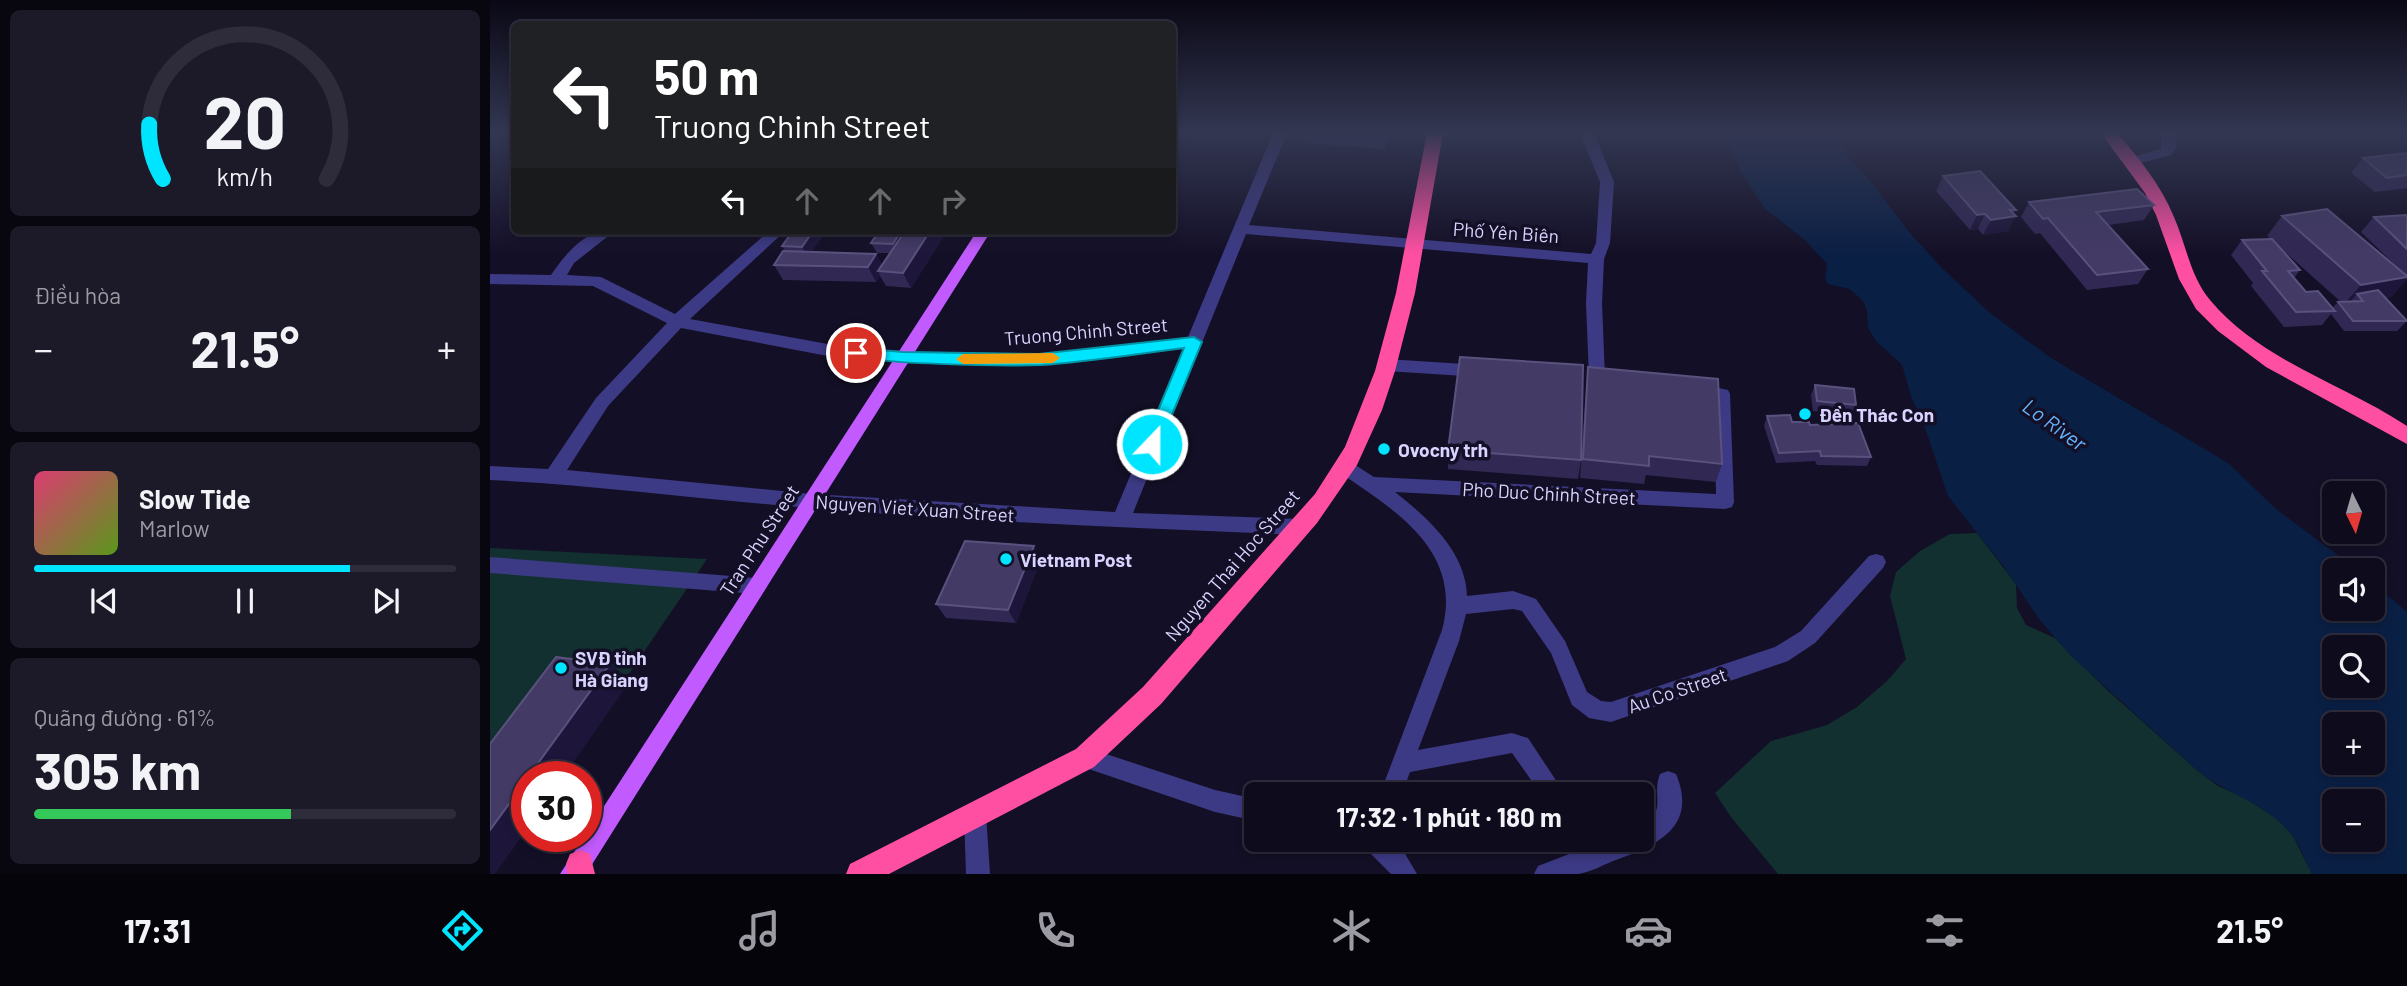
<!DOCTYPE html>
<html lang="vi">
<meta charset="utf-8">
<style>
:root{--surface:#0e0b1c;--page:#1c1929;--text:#f1f3f6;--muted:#9b9ba3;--line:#2e2b3b;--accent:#00e5ff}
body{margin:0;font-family:Barlow,sans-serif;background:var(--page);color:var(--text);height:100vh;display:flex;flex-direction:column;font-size:26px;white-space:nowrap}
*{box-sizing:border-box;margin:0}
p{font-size:23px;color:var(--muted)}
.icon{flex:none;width:38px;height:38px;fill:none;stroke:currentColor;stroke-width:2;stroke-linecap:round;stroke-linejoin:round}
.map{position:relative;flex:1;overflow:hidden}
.side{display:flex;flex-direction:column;gap:10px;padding:10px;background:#08060f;width:490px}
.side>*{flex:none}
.top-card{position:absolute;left:21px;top:21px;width:665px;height:214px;border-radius:10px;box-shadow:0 4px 10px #0003,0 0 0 2px var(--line);background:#202124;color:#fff;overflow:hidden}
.needle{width:46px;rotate:175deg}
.controls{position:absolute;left:1832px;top:481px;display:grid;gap:14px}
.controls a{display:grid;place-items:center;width:63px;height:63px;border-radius:10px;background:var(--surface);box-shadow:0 4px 10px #0003,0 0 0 2px var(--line);font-size:35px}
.speed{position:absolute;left:21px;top:761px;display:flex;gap:14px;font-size:35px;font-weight:700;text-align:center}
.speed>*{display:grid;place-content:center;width:91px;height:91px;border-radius:50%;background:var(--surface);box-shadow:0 4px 10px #0003,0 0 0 2px var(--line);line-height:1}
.speed .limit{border:10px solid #d22;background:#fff;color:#111}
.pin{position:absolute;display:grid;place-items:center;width:60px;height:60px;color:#fff;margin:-30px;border:4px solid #fff;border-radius:50%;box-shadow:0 2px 7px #0007}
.me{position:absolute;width:77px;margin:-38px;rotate:22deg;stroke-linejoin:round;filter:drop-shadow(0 0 5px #0008)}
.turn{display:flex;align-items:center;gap:24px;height:147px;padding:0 28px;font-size:32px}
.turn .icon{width:91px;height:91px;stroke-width:2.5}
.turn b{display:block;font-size:49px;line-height:60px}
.lanes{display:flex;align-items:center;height:66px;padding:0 28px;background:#0003;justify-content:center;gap:35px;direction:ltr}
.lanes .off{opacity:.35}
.big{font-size:52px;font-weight:700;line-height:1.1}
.side .widget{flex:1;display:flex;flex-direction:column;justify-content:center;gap:10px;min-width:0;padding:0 24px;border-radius:10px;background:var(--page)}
.side .dial{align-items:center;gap:0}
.dial svg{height:182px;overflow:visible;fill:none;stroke:var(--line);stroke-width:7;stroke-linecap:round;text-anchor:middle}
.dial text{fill:var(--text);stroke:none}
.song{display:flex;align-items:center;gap:21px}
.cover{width:84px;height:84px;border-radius:10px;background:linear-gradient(135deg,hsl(340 70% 55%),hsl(90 70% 35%))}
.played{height:7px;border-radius:4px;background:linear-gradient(90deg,var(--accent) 75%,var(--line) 75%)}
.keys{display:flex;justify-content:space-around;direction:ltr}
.heat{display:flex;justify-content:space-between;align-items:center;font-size:38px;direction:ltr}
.charge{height:10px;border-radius:5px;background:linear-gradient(90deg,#34c759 61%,var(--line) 0)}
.trip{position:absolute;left:754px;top:782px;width:410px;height:70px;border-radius:10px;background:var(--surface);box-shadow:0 4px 10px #0003,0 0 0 2px var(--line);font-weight:700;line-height:70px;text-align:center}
.dock{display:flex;height:112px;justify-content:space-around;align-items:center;background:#06040b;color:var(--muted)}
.dock .icon{width:49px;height:49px}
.dock .on{color:var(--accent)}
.dock b{font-size:32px;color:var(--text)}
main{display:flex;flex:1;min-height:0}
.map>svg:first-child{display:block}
</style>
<main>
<section class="side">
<div class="widget dial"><svg viewBox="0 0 100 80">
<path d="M14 69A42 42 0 1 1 86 69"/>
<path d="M14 69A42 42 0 0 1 8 45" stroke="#00e5ff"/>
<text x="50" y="56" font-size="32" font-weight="700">20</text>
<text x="50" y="72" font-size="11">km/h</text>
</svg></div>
<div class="widget"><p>Điều hòa</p>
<div class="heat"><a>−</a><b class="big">21.5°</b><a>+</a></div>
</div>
<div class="widget">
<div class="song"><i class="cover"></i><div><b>Slow Tide</b><p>Marlow</p></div></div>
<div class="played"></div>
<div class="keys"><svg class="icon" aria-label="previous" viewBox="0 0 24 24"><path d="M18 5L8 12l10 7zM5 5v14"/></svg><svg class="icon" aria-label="pause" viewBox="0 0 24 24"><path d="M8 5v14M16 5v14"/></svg><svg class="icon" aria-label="next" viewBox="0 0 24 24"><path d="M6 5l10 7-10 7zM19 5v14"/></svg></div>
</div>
<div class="widget"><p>Quãng đường · 61%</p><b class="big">305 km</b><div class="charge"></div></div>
</section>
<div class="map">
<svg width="1917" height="874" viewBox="0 0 1917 874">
<rect width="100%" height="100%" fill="#130f26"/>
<path fill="#12302f" d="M1487,533L1526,584L1527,608L1536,625L1565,638L1615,688L1709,772L1728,786L1749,795L1787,818L1803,836L1822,874H1288L1241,817L1225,793L1281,741L1337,725L1367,707L1398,680L1416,659L1400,596L1406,572L1430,551L1460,534Z
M0,548L217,559L69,777H37L0,874Z"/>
<path fill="#0a1f44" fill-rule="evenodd" d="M1233,133H1343L1360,159L1381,182L1420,233L1453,269L1500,313L1561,358L1738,463L1786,509L1868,570H1844V609H1883V583L1917,612V874H1822C1815,861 1811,846 1801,834C1777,804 1739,795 1709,772L1580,655L1549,619L1514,567L1458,496L1433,422L1422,399L1412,365L1386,341L1378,328L1377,311L1373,301L1360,289L1338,284L1335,279L1337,264L1314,239L1275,209L1250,170ZM1844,648H1883V686H1844ZM1844,724H1883V763H1844ZM1844,802H1883V840H1844Z"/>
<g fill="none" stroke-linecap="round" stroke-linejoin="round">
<path fill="#3d3a85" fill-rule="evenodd" d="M783,133H797L759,225L1101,254L1106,243L1110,182L1090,133H1104L1124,182L1120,243L1114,259L1112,303L1115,378L1113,382H1101L1099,378L1096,303L1098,263L756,234L643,513L809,519L816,522L818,527L816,532L809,535C647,528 484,522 322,508C215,500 108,485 0,480V466L58,469L106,398L177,323L103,286L0,284V274L61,275C73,257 94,231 117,231V237L84,263L77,275L111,277L185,314L279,231H295L200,319L343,345L413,351L549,354L698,337ZM191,328L343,357L413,363L549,366L693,349L625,512L322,494L77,470L118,406Z
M1671,133H1685L1687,146L1681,155L1643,165L1638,164V158L1671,149Z
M896,359L990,365L998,371L990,377L896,371L888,365Z
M1206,383L1238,390L1240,394L1244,502L1242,507L1235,509L905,492C938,518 976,552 977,596L1023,591L1046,599L1075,641L1097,692L1111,701L1121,702L1285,647L1311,631L1379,556L1386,554L1393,556L1396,562L1393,568L1325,643L1298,661L1121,722L1099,718L1082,705L1061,653L1032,611L1023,609L976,614L969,641L928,750L1022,733L1038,738L1075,794H1051L1022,753L920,772L912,794H890L952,630C973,552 907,511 850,473L847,468L850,463H862L884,477L1226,494L1224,399L1200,393L1198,389Z
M0,557L267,578L274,580L277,586L274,592L267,594L0,573Z
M595,747L725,790L766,799V821L725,812L587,765L584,758L587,751Z
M1178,771L1186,774C1209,829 1164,846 1123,861C1111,866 1101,872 1088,874C1074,874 1058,874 1044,874L1048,866L1087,851L1081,840H1107L1109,843L1118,840H1152V827C1178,809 1161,797 1170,774Z
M485,803L493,806L496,814L500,874H476L474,814L477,806Z
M871,840H901L914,852L927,874H901L875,848Z"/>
<path fill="#c25bff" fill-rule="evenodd" d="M487,231H501L96,874H70Z"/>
<path fill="#ff4fa3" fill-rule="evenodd" d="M937,133H953L925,293L905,371L892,410L867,465L827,523L671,704L604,767L399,874H356L360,864L586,749L653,687L825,494L855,447L885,371L906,293Z
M1611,133H1627C1649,158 1671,185 1684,217C1696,244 1700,276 1720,300C1771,361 1852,383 1917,426V444L1776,367L1728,331L1706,309L1689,279L1666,215L1655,193Z
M90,850L100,854L105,874H77L76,864L80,854Z"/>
</g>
<path fill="#312854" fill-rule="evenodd" d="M813,133H900L895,149L814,143Z
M1917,153V188L1885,192L1861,173L1873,158Z
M1453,176L1523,214L1518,231L1493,235L1488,229L1480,230L1446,191Z
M1539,202L1664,205L1654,220L1618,225L1658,269L1648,284L1597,290L1550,233L1545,234L1531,217Z
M1917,215V279L1901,297L1895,298L1917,321L1907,331H1854L1841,314L1832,325L1794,327L1761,286L1763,283L1741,255L1752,240L1781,239L1777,236L1792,216L1906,266L1871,232L1884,217ZM1786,244L1851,302H1848L1842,308L1816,292L1804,278L1810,270Z
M303,231H336L321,252L386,254L392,265L400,253H387L381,243L389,231H457L421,288L396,286L390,276L386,282L293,280L284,265L295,251L292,246Z
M1098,367L1232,464L1226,482L1156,475L1154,484L1090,478L1096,386Z
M1325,385L1366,405L1361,415L1323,411L1321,395Z
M1277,416L1320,425L1381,457L1377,466L1327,465L1325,461L1286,463L1274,426Z
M958,450L1091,460L1088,479L958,469Z
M551,560L526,623L456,618L446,604Z"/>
<path fill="#1d163a" d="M895,133H900L895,149Z
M1520,210H1526L1522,217L1526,216L1518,231L1493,235L1501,220Z
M1495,214L1488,229L1480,230L1487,215Z
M323,231H336L318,257L312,247Z
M411,231H422L409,254L403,244Z
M440,231H457L421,288L413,273Z
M386,254L394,269L388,271L390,276L386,282L378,267Z
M1917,277V279L1901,297L1873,301L1867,294L1858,304H1854L1871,285Z
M544,546L551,560L526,623L518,610Z
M120,664L141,680L73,777H38Z
M37,779V829L5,874H0V830Z"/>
<path fill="#433a66" stroke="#5a527e" stroke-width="2" d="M1917,153V175L1897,178L1873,158Z
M1490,171L1526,210H1520L1526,216L1501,220L1495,214L1487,215L1453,176Z
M1647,189L1664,205L1606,212L1658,269L1607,275L1558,218L1553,219L1539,202Z
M1837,209L1917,276V277L1871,285L1792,216Z
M1917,215V249L1884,217Z
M303,231H323L312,247L292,246Z
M389,231H411L403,244L381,243Z
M415,231H440L413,273L388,271Z
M1782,239L1810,270L1798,271L1816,292L1828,291L1845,311L1806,312L1772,271H1777L1752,240Z
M293,251L386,254L378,267L284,265Z
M1888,290L1917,321H1863L1848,302L1873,301L1867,294Z
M970,357L1093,365L1091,460L958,450Z
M1098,367L1228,379L1232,464L1159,456V466L1093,459Z
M1325,385L1364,389L1366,405L1327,401Z
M1300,415L1302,422H1319L1320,425L1368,423L1381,457L1331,456L1330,451L1289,453L1277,416Z
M475,541L544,546L518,610L446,604Z
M66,657L120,664L38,777H37V779L0,830V744Z"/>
<linearGradient id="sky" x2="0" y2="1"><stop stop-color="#0a0815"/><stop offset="0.52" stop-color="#333752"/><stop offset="1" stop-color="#333752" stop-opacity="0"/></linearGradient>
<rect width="1917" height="255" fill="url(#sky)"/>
<path fill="#00e5ff" stroke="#0095a6" stroke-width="2" d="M704,337L712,342L670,444L662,450L654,444L694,348C646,354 598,362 550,365C525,366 368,365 359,353L366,348L413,352L549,354Z"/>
<path fill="#f59e0b" d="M563,353L570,358L563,363L473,364L466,359L473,354Z"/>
<g fill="#00e5ff" stroke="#130f26" stroke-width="2.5">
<circle cx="1315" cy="414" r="7"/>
<circle cx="894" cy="449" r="7"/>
<circle cx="516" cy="559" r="7"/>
<circle cx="71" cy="668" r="7"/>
</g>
<g text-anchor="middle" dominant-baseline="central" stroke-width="7" stroke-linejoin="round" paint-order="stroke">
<g font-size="19" fill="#d9d4ff" stroke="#130f26">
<text transform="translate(1016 232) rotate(4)">Phố Yên Biên</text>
<text transform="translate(596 331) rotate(-5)">Truong Chinh Street</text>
<text transform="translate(1059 493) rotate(3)">Pho Duc Chinh Street</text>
<text transform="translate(425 508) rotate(4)">Nguyen Viet Xuan Street</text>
<text transform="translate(269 540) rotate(-57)">Tran Phu Street</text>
<text transform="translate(742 565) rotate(-49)">Nguyen Thai Hoc Street</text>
<text transform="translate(1187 690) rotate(-19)">Au Co Street</text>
</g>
<g font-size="19" font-weight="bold" fill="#d9d4ff" stroke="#130f26" text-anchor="start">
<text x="1329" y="414">Đền Thác Con</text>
<text x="908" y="449">Ovocny trh</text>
<text x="530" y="559">Vietnam Post</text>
<text x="85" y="657">SVĐ tỉnh<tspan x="85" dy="22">Hà Giang</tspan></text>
</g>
<g font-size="21" font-style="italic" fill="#62b6ff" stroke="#130f26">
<text transform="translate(1565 424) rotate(36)">Lo River</text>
</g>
</g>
</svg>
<div class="controls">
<a><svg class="needle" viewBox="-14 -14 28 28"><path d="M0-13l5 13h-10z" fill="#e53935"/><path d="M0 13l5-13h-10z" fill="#9b9ba3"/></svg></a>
<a><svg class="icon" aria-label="sound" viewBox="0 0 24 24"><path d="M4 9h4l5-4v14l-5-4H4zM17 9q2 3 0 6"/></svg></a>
<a><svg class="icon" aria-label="search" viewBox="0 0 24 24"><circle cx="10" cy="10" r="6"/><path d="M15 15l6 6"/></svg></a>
<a>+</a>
<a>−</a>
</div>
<div class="speed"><div class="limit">30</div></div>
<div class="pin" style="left:366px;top:353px;background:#d93025"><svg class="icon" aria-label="arrive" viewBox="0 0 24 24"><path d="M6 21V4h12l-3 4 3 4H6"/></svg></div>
<svg class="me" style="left:662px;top:444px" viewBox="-20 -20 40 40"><circle r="17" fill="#00e5ff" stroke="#fff" stroke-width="3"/><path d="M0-11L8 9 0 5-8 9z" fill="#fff"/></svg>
<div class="trip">17:32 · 1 phút · 180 m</div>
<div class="top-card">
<div class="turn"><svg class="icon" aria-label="left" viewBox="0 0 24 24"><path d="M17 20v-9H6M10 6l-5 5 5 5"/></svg><div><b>50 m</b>Truong Chinh Street</div></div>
<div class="lanes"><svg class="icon" aria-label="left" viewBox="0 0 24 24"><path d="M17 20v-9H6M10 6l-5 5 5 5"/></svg><svg class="icon off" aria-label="ahead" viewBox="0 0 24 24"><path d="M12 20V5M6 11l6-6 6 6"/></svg><svg class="icon off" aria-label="ahead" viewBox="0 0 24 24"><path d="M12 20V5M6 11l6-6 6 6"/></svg><svg class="icon off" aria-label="right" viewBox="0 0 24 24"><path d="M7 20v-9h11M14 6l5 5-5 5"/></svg></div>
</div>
</div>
</main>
<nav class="dock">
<b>17:31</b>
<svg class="icon on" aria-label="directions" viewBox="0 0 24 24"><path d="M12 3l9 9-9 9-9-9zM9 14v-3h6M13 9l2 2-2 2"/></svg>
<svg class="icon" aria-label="music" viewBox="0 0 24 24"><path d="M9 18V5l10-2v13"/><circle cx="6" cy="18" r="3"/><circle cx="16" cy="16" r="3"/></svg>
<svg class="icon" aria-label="phone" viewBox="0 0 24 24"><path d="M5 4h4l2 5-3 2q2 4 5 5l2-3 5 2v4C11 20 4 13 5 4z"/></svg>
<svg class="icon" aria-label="climate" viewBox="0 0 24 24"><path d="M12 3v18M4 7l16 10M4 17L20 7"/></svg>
<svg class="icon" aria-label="car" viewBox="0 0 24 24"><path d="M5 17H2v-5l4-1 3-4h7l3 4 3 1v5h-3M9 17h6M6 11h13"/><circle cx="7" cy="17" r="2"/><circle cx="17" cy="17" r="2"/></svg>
<svg class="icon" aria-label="filters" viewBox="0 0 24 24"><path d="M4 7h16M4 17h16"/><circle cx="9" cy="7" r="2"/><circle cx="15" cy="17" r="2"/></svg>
<b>21.5°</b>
</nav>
